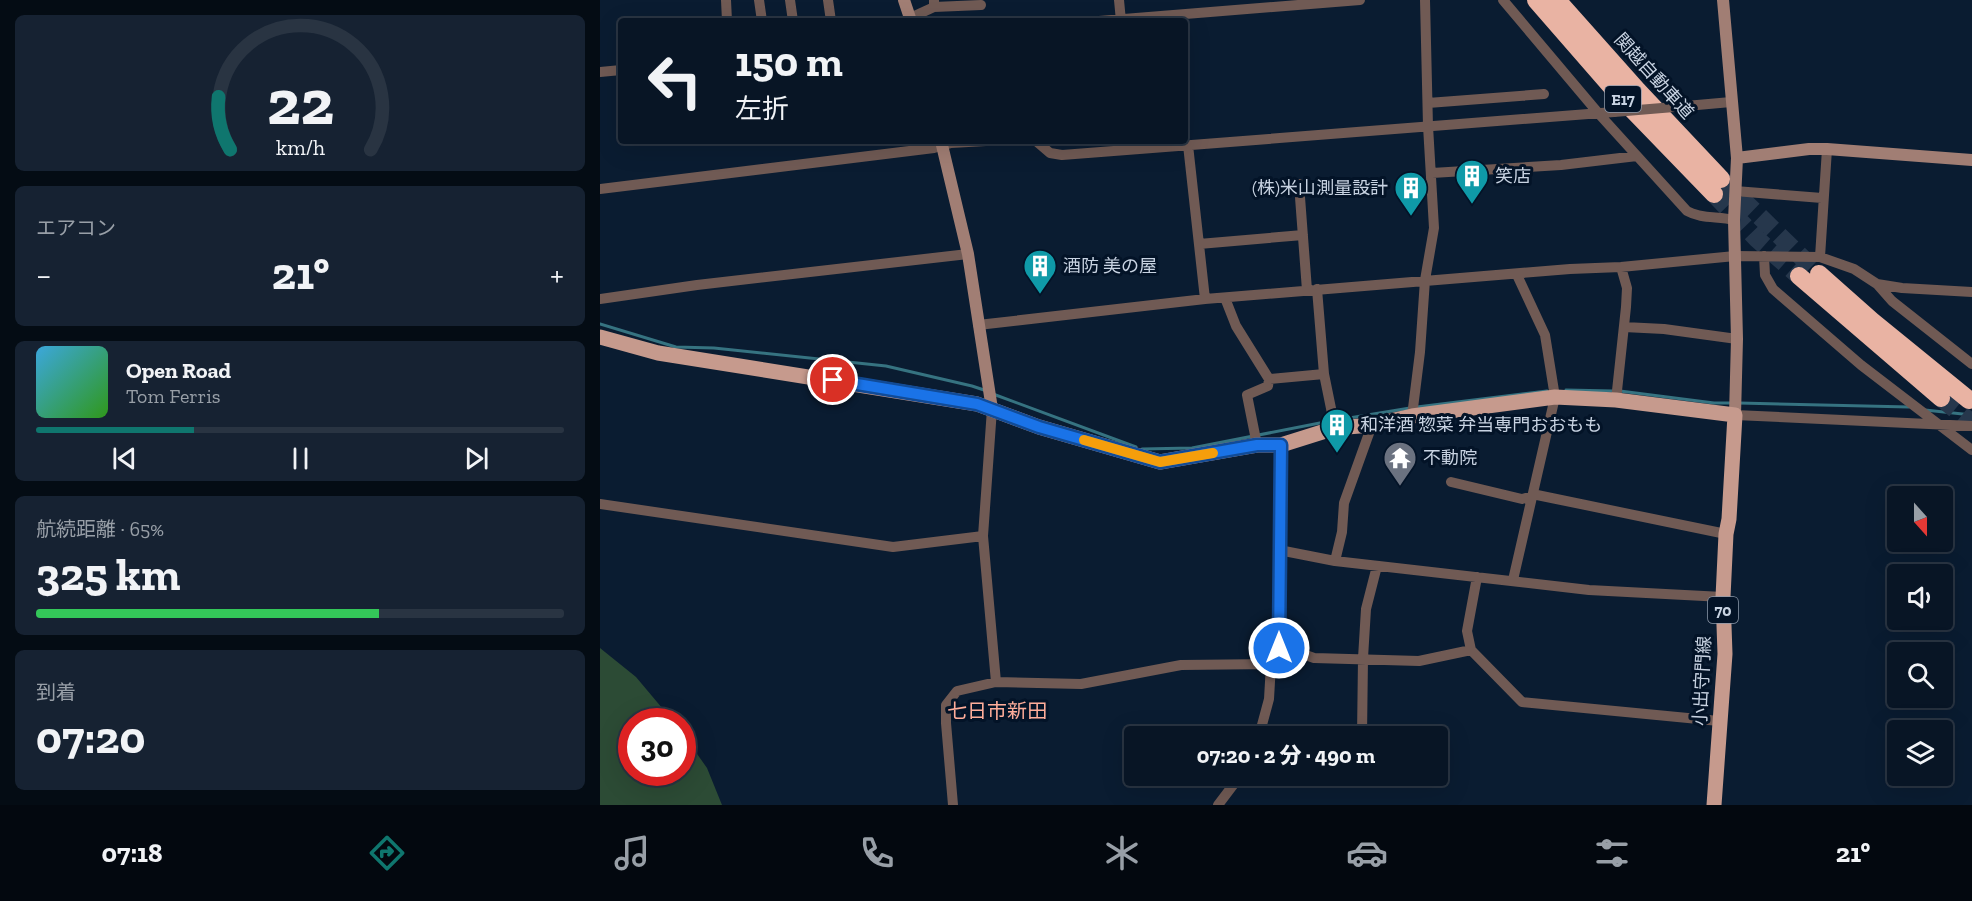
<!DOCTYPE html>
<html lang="ja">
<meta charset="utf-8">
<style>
:root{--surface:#081525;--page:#162232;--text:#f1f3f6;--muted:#989fa7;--line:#293442;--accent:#0f766e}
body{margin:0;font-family:"Zilla Slab","Noto Sans JP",serif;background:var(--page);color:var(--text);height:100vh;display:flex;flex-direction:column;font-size:22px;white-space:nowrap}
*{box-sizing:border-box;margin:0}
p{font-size:20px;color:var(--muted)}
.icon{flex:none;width:33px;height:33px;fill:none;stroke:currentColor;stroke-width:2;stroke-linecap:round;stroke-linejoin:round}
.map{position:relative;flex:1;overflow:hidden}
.details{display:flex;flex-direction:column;gap:15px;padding:15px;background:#040c14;width:600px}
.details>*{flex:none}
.hud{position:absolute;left:18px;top:18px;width:570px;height:126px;border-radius:6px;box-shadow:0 6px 24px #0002,0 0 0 2px var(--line);background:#081525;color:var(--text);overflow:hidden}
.needle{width:39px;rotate:159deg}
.tools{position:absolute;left:1287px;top:486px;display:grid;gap:12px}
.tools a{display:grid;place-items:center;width:66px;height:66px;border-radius:6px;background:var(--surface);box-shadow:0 6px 24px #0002,0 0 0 2px var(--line);font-size:30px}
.speed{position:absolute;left:18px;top:708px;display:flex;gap:12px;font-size:30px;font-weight:700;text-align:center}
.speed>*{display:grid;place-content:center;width:78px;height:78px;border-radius:50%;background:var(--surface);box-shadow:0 6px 24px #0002,0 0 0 2px var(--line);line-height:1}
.speed .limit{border:9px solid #d22;background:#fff;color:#111}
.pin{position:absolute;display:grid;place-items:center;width:51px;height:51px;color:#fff;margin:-26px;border:3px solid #fff;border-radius:50%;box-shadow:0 2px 6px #0007}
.me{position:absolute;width:66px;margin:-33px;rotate:0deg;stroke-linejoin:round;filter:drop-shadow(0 0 4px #0008)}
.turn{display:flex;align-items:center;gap:21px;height:126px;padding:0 18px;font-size:27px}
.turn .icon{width:78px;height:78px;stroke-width:2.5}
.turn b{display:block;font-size:42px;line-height:51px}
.big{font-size:45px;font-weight:800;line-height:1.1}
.details .widget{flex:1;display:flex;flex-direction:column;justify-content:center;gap:9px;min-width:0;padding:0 21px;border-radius:9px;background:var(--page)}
.details .dial{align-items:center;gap:0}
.dial svg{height:156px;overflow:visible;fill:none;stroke:var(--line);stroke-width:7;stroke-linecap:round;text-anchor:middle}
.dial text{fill:var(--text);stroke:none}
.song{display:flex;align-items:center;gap:18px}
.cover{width:72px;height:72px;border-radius:9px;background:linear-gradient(135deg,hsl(200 70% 55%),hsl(110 70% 35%))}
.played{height:6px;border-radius:3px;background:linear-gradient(90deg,var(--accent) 30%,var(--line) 30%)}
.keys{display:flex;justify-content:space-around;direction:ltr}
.heat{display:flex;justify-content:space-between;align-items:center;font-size:33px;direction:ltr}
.charge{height:9px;border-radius:4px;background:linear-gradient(90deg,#34c759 65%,var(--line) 0)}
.trip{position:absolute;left:524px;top:726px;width:324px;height:60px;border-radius:6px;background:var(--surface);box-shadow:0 6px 24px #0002,0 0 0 2px var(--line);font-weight:800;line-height:60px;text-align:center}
.dock{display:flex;height:96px;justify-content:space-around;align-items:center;background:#03080f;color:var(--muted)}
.dock .icon{width:42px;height:42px}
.dock .on{color:var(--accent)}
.dock b{font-size:27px;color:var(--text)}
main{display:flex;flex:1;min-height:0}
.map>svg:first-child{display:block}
</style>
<main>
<section class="details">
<div class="widget dial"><svg viewBox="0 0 100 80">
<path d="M14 69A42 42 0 1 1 86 69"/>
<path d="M14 69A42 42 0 0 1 8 42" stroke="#0f766e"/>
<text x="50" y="56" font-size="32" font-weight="700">22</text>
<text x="50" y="72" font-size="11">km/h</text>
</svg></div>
<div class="widget"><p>エアコン</p>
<div class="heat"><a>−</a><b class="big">21°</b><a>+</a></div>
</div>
<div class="widget">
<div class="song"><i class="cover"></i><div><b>Open Road</b><p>Tom Ferris</p></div></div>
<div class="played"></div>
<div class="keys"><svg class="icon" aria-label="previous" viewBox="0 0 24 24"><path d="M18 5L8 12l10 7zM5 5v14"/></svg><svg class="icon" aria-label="pause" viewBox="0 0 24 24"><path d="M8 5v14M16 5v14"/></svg><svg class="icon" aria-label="next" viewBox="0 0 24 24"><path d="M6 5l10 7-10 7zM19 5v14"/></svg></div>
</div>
<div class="widget"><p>航続距離 · 65%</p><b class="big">325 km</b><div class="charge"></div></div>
<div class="widget"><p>到着</p><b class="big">07:20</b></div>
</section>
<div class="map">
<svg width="1372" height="805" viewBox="0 0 1372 805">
<rect width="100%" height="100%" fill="#0a1c31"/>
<path fill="#2c4b35" d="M0,648L36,677L73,721L32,722V772H82L83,734L107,768L122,805H0Z"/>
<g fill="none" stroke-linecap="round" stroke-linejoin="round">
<path stroke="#367381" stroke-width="3" d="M0,324L76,347L114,348L286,366L372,386L387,391
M966,390L1013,391
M1020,391L1114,403H1132
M393,394L536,447
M1139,403L1309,407
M817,407L947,391
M1325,410L1372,415
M737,420L810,408
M542,449L592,448L730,421"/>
<path stroke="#26374c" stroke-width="18" stroke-dasharray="18 9" stroke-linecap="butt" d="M1121,179L1219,274
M1114,194L1157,239L1199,276
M1341,398L1372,423"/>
<path stroke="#705a54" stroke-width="10" d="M126,0L127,21
M159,0L162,21
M190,0L193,21
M228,0L231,21
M519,0L521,21
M903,0L999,114L1087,211C1101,219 1118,216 1134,220
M334,7L381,5
M310,18L334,7V0
M499,21L760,0
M0,72L21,70
M828,103L944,94
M1086,106L1131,102
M436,141L450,153L462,155L1014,112
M588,145L605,299
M832,173L961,165L1037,156
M699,184L707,290
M0,189L334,148L351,143L386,141
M1135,191L1222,198
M599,244L703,235
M1164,256L1165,275L1173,289L1261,365L1372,450
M1220,257L1227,149
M1277,284L1292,301L1372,364
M717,289L724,374L735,428
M625,298L636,326L669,379L724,374
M0,299L97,285L368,254
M378,325L605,299L970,269L1021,267L1135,256L1220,257L1254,269L1277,284L1302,288L1372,292
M1024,327L1064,329L1137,339
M1016,400L1026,307L1027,288L1021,267
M392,409L383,536L396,682
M1135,415L1372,426
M812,416L820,352L825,280L834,228L828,126L825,0
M657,445L647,395L668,386L669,379
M851,482L922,499L937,495L1126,534
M0,504L293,547L383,536
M679,550L735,561L989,590L1123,597
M735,561L742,532L744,503L772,425
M877,577L867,631L871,650L922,702L1119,721
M913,580L955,397L945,335L917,275
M679,648L689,649L714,658L819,661L871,650
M659,736L669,699L671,664L679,648L681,445
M762,736L763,658L766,609L777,566
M353,805L346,723V705L357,691L396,682L481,684L581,665L671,664
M618,805L640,776"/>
<path stroke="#a17e74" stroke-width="12" d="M304,0L311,21
M1123,0L1137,158L1134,220L1137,339L1135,415
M341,141L368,254L392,409
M1137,158L1209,149H1227L1372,160"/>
<path stroke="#c69a8d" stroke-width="15" d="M0,337L58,353L377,404L439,427L560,462L657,445H681L735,428L772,425L812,416L955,397L1016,400L1135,415L1129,519L1126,534L1123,597L1125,654L1114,805"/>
<path stroke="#e9b3a3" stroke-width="18" d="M936,0L1024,101L1114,194
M957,0L1038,91L1121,179
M1219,274L1272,321L1369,400
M1199,276L1341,398"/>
<path stroke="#705a54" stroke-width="10" d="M1014,112L1086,106"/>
</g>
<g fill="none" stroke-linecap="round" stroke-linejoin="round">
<g stroke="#114b97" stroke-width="15">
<path id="route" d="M233,380L377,404L439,427L560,462L657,445H681L679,648"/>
</g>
<use href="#route" stroke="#1a73e8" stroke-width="10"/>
<path stroke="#f59e0b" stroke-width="10" d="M484,440L560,462L613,453"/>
</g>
<defs>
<g id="building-pin" transform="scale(1.725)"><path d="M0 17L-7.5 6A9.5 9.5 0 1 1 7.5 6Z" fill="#0f9aa8" stroke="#031327"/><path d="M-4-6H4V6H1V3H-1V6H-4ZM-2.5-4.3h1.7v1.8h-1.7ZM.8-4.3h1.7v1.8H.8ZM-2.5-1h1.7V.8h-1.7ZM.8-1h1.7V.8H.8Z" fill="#fff"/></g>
<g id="temple-pin" transform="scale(1.725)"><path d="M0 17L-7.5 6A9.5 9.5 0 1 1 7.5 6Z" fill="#6b7280" stroke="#031327"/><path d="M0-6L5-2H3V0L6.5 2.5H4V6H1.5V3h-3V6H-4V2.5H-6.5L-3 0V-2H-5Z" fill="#fff"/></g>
</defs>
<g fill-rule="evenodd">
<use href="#building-pin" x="872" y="176"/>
<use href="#building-pin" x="811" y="188"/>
<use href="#building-pin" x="440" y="266"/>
<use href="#building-pin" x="737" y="425"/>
<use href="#temple-pin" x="800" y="458"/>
</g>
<g text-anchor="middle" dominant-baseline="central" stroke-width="6" stroke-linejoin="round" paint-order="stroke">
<g fill="#031327" stroke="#8d99aa" stroke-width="1.5">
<rect x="1005" y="86" width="36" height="26" rx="4.5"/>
<rect x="1108" y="597" width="30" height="26" rx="4.5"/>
</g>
<g font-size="16" font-weight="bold" fill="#c8d3e2">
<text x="1023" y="99">E17</text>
<text x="1123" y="610">70</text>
</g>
<g font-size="18" fill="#c8d3e2" stroke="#031327">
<text transform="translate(1054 76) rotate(48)">関越自動車道</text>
<text transform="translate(1102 681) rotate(-87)">小出守門線</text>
</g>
<g font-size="18" fill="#c8d3e2" stroke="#031327" text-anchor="start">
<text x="895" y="176">笑店</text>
<text x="788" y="188" text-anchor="end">(株)米山測量設計</text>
<text x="463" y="266">酒防 美の屋</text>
<text x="760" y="425">和洋酒 惣菜 弁当専門おおもも</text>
<text x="823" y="458">不動院</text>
</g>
<g font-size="20" fill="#fead9a" stroke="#031327">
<text x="397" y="711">七日市新田</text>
</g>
</g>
</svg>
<div class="tools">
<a><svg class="needle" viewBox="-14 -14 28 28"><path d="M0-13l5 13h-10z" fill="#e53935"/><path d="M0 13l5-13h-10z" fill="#989fa7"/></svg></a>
<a><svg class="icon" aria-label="sound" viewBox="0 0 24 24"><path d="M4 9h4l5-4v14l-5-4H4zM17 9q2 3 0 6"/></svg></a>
<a><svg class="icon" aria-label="search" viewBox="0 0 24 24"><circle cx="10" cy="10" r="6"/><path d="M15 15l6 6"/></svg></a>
<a><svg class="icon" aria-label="layers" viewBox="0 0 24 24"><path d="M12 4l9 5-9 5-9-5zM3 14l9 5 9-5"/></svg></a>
</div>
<div class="speed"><div class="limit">30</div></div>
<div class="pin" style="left:233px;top:380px;background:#d93025"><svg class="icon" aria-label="arrive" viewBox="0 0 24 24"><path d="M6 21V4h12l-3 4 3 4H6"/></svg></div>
<svg class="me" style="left:679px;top:648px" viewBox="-20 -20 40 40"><circle r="17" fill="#1a73e8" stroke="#fff" stroke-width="3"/><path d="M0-11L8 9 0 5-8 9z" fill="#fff"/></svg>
<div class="trip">07:20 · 2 分 · 490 m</div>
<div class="hud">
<div class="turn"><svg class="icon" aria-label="left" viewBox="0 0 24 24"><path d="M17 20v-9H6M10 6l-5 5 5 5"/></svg><div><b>150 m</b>左折</div></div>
</div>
</div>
</main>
<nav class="dock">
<b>07:18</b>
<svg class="icon on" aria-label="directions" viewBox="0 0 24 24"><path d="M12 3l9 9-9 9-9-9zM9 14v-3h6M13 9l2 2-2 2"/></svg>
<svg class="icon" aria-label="music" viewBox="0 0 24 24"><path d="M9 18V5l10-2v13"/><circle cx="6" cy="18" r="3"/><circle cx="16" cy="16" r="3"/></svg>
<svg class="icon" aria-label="phone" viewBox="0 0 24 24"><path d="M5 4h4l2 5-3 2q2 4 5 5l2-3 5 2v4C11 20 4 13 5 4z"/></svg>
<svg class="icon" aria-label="climate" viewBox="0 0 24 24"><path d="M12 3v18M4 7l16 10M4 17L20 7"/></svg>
<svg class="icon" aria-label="car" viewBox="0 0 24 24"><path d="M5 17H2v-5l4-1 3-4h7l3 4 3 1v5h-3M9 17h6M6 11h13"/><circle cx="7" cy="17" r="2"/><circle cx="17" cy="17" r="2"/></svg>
<svg class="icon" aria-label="filters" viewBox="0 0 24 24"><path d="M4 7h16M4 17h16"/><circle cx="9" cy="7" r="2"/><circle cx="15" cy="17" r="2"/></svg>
<b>21°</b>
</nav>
